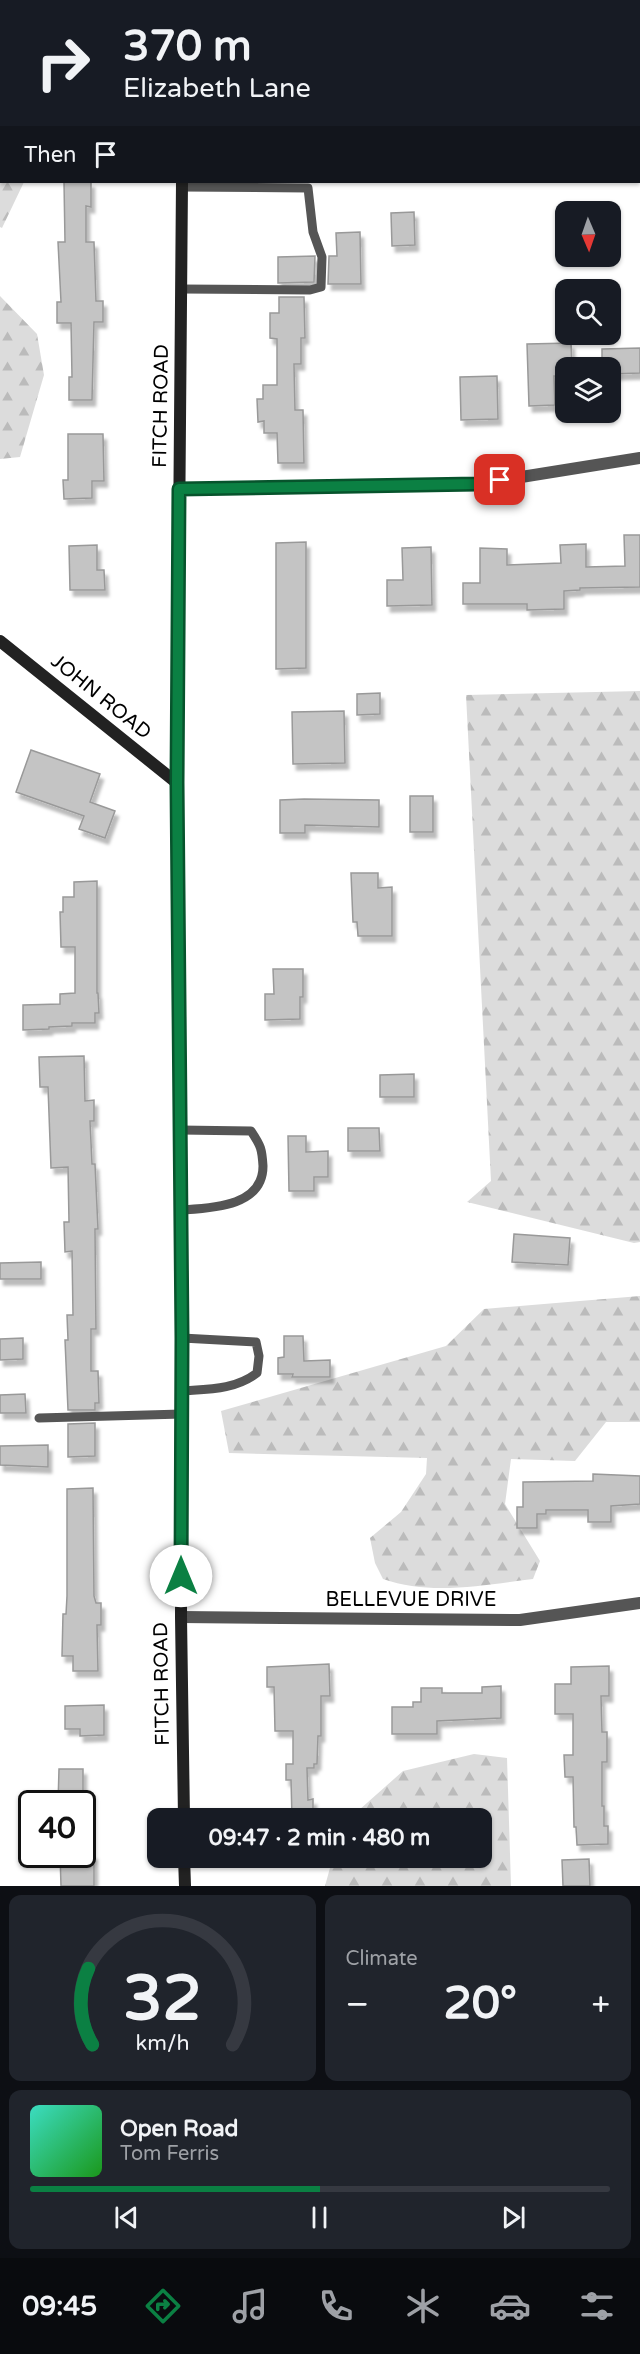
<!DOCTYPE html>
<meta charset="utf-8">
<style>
:root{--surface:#171b24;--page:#20242c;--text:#f1f3f6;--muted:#9ea1a6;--line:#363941;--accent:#0b8043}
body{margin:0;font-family:"Varela Round",sans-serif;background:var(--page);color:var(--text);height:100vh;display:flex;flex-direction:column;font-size:22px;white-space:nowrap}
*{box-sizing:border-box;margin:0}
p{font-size:20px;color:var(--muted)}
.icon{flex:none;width:33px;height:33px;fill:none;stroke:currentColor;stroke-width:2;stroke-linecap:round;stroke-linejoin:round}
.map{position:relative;height:1886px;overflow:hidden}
.side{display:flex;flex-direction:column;gap:9px;padding:9px;background:#0d0f14;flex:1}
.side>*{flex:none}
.top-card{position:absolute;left:0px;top:0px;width:640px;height:183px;box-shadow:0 2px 4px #0004;background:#171b24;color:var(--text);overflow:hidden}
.needle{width:39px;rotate:178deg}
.controls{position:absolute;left:555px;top:201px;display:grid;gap:12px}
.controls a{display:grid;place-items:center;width:66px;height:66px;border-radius:12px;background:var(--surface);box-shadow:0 2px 4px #0004;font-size:30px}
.speed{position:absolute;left:18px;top:1790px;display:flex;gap:12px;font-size:30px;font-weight:700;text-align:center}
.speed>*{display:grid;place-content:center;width:78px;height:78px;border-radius:50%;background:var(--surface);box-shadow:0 2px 4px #0004;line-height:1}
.speed .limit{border:3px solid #111;border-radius:9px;background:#fff;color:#111}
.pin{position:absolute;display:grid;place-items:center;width:51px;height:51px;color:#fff;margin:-26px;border-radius:12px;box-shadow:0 3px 9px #0006}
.me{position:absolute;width:66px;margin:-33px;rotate:0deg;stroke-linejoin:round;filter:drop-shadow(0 0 4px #0008)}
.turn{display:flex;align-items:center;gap:21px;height:126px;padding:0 24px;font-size:27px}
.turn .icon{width:78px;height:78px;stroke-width:2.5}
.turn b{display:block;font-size:42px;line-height:51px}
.then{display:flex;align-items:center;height:57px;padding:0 24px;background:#0003;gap:12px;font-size:22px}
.big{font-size:45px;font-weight:700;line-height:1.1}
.side .card{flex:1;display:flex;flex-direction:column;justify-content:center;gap:9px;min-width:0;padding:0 21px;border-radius:12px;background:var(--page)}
.side .dial{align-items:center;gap:0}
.dial svg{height:156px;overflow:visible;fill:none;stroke:var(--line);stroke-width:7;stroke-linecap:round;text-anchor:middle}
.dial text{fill:var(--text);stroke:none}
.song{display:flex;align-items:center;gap:18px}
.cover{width:72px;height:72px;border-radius:9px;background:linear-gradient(135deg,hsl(170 70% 55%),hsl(120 70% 35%))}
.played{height:6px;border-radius:3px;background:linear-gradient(90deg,var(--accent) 50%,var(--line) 50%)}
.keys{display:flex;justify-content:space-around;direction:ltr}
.heat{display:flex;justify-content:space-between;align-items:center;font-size:33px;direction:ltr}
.side .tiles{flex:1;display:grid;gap:9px;grid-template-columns:1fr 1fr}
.card:last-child{grid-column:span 2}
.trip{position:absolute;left:147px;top:1808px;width:345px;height:60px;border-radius:12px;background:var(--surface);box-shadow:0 2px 4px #0004;font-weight:700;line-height:60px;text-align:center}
.tabs{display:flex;height:96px;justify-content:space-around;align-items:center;background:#090b0e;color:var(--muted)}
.tabs .icon{width:42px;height:42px}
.tabs .on{color:var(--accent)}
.tabs b{font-size:27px;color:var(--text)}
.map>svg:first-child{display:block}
</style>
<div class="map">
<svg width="640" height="1886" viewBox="0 0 640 1886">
<defs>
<pattern id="forest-firs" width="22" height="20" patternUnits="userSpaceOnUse" patternTransform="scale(1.5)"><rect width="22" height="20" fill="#dcdcdc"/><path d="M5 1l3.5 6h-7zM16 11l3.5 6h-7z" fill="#bbb"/></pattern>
<filter id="shadow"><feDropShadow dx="3.5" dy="6" stdDeviation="1.5" flood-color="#0004"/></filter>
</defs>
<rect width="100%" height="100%" fill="#fff"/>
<path fill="url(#forest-firs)" d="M0,146L2,182H24L2,228L0,227Z
M0,296L37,334L44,375L20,457L0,459Z
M640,691V1242L634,1243L467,1202L491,1181L466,695Z
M640,1296V1422H606L575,1461L511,1459L505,1504L540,1561L533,1579C483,1585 431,1596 383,1579L375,1563L370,1538L401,1512L426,1474L427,1458L229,1453L221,1411L446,1346L484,1309Z
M474,1754L507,1758L511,1886H325L333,1857H482V1818H350L403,1771Z"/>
<path fill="#c4c4c4" stroke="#999" stroke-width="1.5" filter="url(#shadow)" d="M64,182H91V207L86,206V242H94L96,301H103V322H94L92,400H69V377H72L71,323H57V302H61L58,242H65Z
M414,212L415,245L392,246L391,213Z
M360,232L361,284H328L329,256H337L336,233Z
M315,256L314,282L278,283V257Z
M279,297H304L305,338H301V364H294L295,410H303L304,463H278L277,433H264V421L258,422L257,399H263V385H277V339L270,338V313H279Z
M571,343L572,368H566V376H554L555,405L529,406L527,344Z
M640,348V373L610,374V368H602V349Z
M497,376L498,419L461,420L460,377Z
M68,434H103L104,481H92V498L64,499L63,480H68Z
M624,535H640V587L580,588V590L564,591V609L527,610V604H463V583H480V548L507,549V565L561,563L560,545L586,544V567L625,566Z
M306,542V668L276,669V543Z
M97,545V570H104L105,590H70L69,546Z
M431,547L432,605L387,606V580H403L402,548Z
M380,693V714L357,715V694Z
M344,711L345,763L293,764L292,712Z
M31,750L100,774L90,802L115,811L105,838L79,829L84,816L16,792Z
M410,796H433V832H410Z
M304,799L379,800V827L305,825V833H280V800Z
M351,873H378V888L392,887V936H358L357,922H353Z
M97,881V993H98L99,1013H95V1023H72V1026L49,1027V1029L23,1030V1005L60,1004V994L75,993V947H61L60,912H63V897H74V882Z
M273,969H303V997H300V1019L265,1020V994H274Z
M84,1056L85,1101L94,1100V1121H90L92,1164H95L98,1229H95L96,1329H91V1371H98L99,1403H95V1410H68L65,1340H68L67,1315H73L72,1251L65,1252L64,1222H69L68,1167L51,1168L48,1087H40L39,1057Z
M414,1074V1097H380V1075Z
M348,1128H379L380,1151H348Z
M288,1136H306V1152L328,1151V1177H314V1191H289Z
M514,1234L570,1238L568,1265L512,1262Z
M41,1262V1279H0V1263Z
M284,1336H303L304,1361L330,1360V1377H292L293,1374H278V1358L284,1357Z
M23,1338V1359L0,1360V1339Z
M25,1394L26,1413H0V1395Z
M95,1423V1456L68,1457V1424Z
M48,1445V1467L0,1465V1446Z
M593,1474L640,1476V1504L611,1506V1522H588V1510H546V1514H537V1528H517V1507H523V1482L593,1481Z
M93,1488L94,1596L96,1603H101V1625H97L98,1671H73V1656H62L63,1614H66L67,1596V1489Z
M329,1664L330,1696H321V1736H318L317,1764H314V1768H307L308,1800L313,1799V1817L292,1818L291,1780H286V1764H293V1731H275L274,1687H267V1667Z
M609,1666V1696H601L602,1732H607V1762H602V1806H604V1826H608V1844L577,1845L576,1827H574L573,1777H565L564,1755H573V1714H555V1684H571V1667Z
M501,1686V1718L437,1721V1734H392V1707H413V1702H421V1688H442V1693H482V1687Z
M104,1705V1735L80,1736V1729H65V1706Z
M59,1769H83V1803H58Z
M60,1854H94V1886H61Z
M589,1859L590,1886H563L562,1860Z"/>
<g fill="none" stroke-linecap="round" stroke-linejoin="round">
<path stroke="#555" stroke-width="9" d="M181,289L310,290L321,287L322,257L313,232L308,188L182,187
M180,1130L251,1131C261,1146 262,1149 263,1166C263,1207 211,1208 181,1210
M182,1391C209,1389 234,1390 257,1373L259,1356L256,1342L182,1338
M39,1418L182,1414"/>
<path stroke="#555" stroke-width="12" d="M639,3H640
M179,489L477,484L640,458
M181,1617L520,1620L640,1603"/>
<path stroke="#222" stroke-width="12" d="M184,0V2
M182,182L177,783L182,1355L181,1617L184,1818
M0,641L177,783
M184,1857L185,1886"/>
</g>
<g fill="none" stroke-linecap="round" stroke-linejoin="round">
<g stroke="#07532c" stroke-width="15">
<path id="route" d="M181,1576L182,1338L177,783L179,489L477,484L500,480"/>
</g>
<use href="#route" stroke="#0b8043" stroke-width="10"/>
</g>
<g text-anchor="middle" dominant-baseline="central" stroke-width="4.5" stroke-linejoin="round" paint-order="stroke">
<g font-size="20" fill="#000" stroke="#fff">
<text transform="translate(161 406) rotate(-89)">FITCH ROAD</text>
<text transform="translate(101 697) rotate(39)">JOHN ROAD</text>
<text x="411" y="1600">BELLEVUE DRIVE</text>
<text transform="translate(162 1684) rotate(-91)">FITCH ROAD</text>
</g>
</g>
</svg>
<div class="controls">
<a><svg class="needle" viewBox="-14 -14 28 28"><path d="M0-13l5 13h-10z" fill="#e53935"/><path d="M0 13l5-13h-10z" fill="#9ea1a6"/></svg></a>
<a><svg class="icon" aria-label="search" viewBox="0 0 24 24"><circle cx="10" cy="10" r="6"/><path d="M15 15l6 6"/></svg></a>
<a><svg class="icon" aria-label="layers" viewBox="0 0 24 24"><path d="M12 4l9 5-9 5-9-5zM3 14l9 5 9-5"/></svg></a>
</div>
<div class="speed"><div class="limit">40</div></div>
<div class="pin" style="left:500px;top:480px;background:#d93025"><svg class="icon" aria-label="arrive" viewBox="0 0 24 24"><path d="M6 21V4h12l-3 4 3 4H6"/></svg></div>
<svg class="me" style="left:181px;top:1576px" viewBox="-20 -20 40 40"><circle r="19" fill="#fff"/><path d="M0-13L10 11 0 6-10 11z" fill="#0b8043"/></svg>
<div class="trip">09:47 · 2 min · 480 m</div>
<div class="top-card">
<div class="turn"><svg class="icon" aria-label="right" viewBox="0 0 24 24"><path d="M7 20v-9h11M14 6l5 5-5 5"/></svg><div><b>370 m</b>Elizabeth Lane</div></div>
<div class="then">Then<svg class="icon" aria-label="arrive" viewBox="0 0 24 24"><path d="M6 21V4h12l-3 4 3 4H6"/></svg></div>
</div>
</div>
<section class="side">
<div class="tiles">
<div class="card dial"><svg viewBox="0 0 100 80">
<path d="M14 69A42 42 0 1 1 86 69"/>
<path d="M14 69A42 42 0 0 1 12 30" stroke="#0b8043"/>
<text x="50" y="56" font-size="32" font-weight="700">32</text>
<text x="50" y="72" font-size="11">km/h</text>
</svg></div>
<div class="card"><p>Climate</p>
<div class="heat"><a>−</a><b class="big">20°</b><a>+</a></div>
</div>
<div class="card">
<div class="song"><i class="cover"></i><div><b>Open Road</b><p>Tom Ferris</p></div></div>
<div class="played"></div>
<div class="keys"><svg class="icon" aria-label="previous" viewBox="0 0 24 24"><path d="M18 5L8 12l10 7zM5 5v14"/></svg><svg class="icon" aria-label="pause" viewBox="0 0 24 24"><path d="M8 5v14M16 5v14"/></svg><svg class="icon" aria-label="next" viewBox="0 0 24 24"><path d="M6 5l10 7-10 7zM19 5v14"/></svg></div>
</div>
</div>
</section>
<nav class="tabs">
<b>09:45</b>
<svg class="icon on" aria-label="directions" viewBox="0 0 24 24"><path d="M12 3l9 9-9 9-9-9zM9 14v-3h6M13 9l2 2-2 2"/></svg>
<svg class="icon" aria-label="music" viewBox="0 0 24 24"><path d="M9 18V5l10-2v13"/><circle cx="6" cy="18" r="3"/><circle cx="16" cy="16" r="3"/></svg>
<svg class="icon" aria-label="phone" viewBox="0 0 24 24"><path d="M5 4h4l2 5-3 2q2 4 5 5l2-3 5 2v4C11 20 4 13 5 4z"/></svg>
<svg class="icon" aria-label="climate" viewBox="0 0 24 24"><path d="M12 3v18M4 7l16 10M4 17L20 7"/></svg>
<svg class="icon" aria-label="car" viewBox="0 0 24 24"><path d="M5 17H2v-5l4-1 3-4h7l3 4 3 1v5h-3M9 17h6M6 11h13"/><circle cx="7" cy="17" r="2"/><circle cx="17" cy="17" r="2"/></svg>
<svg class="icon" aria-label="filters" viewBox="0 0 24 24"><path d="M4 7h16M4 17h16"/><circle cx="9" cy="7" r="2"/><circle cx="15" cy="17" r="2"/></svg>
</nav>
